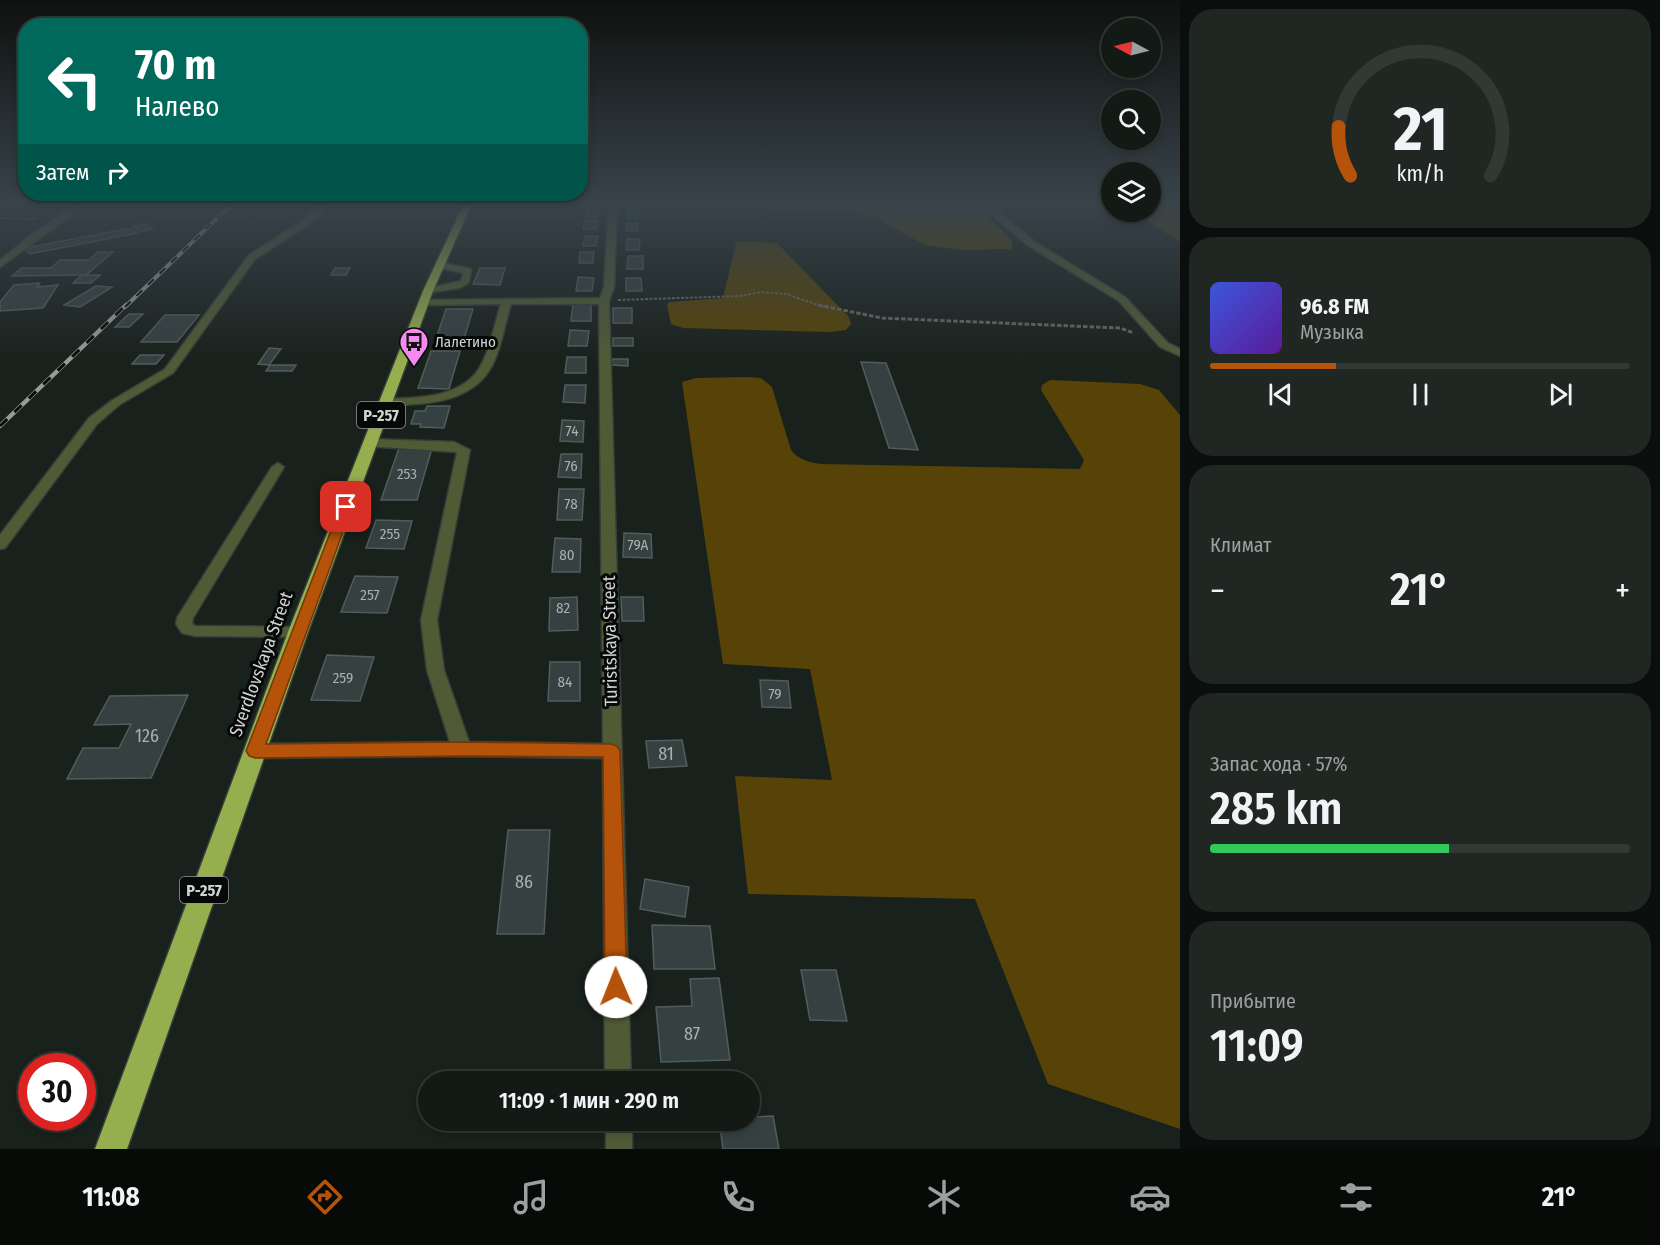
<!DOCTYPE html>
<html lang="ru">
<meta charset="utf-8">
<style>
:root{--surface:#131915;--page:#202622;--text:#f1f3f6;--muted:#9da0a0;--line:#323834;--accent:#b45309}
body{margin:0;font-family:"Fira Sans Condensed",sans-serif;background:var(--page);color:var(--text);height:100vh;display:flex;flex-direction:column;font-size:22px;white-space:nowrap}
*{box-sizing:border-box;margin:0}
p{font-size:20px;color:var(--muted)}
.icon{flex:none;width:33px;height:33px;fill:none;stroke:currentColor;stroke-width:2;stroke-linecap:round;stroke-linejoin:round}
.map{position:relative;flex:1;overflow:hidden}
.drawer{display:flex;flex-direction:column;gap:9px;padding:9px;background:#0a0e0c;width:480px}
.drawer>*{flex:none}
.banner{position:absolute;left:18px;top:18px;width:570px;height:183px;border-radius:24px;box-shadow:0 3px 9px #0003,0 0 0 2px var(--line);background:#00695c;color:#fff;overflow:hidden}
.needle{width:39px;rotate:277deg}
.controls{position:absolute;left:1101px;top:18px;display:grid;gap:12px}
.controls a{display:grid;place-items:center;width:60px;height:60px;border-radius:50%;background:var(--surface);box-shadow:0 3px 9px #0003,0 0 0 2px var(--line);font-size:30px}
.speed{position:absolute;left:18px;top:1053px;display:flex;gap:12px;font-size:30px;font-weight:700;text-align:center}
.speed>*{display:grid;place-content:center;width:78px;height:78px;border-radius:50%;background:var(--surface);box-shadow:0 3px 9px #0003,0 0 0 2px var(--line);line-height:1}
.speed .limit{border:9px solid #d22;background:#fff;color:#111}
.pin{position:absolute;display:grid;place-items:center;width:51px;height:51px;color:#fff;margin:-26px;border-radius:12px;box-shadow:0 3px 9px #0006}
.me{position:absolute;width:66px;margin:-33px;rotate:359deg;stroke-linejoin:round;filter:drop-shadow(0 0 4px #0008)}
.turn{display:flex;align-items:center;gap:21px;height:126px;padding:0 18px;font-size:27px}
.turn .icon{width:78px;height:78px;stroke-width:2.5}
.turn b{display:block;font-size:42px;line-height:51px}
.then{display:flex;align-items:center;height:57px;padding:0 18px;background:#0003;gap:12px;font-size:22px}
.big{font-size:45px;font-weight:600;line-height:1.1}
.drawer .widget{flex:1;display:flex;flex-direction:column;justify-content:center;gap:9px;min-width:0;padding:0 21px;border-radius:24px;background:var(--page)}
.drawer .dial{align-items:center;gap:0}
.dial svg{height:156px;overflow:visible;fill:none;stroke:var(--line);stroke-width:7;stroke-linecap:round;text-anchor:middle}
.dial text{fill:var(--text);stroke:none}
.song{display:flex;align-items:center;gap:18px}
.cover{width:72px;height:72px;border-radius:9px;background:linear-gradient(135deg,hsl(230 70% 55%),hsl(270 70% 35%))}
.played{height:6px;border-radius:3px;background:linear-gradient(90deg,var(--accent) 30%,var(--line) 30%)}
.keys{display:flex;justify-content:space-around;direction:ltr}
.heat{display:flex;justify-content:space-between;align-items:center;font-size:33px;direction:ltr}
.charge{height:9px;border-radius:4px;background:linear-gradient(90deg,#34c759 57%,var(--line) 0)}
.trip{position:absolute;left:418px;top:1071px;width:342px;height:60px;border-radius:30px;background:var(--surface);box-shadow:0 3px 9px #0003,0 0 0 2px var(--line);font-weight:600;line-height:60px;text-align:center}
.tab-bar{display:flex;height:96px;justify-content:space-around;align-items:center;background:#080a08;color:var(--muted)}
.tab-bar .icon{width:42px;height:42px}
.tab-bar .on{color:var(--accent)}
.tab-bar b{font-size:27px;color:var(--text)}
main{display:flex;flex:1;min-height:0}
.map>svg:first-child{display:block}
</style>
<main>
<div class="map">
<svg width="1180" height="1149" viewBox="0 0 1180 1149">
<rect width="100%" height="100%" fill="#19211c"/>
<path fill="#574307" d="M736,201H972L1009,237L1013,244L1011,249L961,250L925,245L873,216L846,210L738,208Z
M1151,201H1180V242L1134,212H1150Z
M739,241L777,243L849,317L851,324L846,330L830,332L683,328L671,324L667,305L669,302L723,298L736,243Z
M747,377L761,378L772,387L791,450C799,460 808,462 821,464L1080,469L1084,460L1041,390L1042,385L1050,380L1140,384L1159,390L1180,415V1129L1048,1084L975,899L748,894L735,776L832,780L810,669L723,664L682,382L696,378Z"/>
<path fill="#354140" stroke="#505d5c" stroke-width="1.5" d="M588,207L600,208L598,218L586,217Z
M628,208H639L638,218H626Z
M585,220L598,221L596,229H583Z
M627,223H638V231H626Z
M146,224L153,229L141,232L133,226Z
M131,228L137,233L30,254L25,248Z
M585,236H598L596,246H583Z
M627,239H640L639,250H626Z
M98,252H113L86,275L12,276L22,268H51L60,260H89Z
M580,252H594L593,263H579Z
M628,256H643V269H627Z
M335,268H350L346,275H331Z
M480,268H505L500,285L473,284Z
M82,275H100L91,283H73Z
M578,277L594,278L592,291H576Z
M626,278H641L642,291H626Z
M40,283L37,287L58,285L43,308L0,311V302L14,285Z
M96,286L112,287L80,307L64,305Z
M573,304H591V321H571Z
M613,308H632V323H613Z
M446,309H473L464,339H436Z
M129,314H143L129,327H115Z
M165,315H199L177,342H141Z
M570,330L589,331L587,346H568Z
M613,338H633V346H613Z
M269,348L281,349L269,365L258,364Z
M431,351H460L449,389L418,388Z
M140,355H164L156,364H132Z
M567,357H586V373H565Z
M612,359H628V366L611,365Z
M861,362L886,363L918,450L889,448Z
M270,365H296L292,371H266Z
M565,385H586L585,403L563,402Z
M427,406H450L444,428L420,427L421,424H411L415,411H425Z
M562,420L584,421L583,442L560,441Z
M399,448H432L417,500H381Z
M561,454H582L581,478L558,477Z
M559,489H584L582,520H557Z
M376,520L412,521L404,549L366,548Z
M624,533L651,534L652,558L623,557Z
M555,538L581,539L580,572H552Z
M355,576L398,577L387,613L341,612Z
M577,597L578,630L549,631L550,598Z
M621,597H643L644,621H622Z
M327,655L374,657L360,701L311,700Z
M550,662H580V701H548Z
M760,680L788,681L791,708L762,707Z
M188,695L151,778L67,779L83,748H119L131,724L94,725L110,696Z
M682,740L687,766L649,768L646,741Z
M508,830H550L544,934H497Z
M645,879L689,887L685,917L640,909Z
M652,925L710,926L715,969H654Z
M801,970H836L847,1021L810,1020Z
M719,978L730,1060L661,1062L656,1007L692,1006L690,979Z
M773,1116L779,1149H723L719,1120H750V1117Z"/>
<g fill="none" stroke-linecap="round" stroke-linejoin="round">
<g stroke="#363e39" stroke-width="3">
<path id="minor" d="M83,201H92L0,267V260L35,232Z
M327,201H336L305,227L255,259L173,373L119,405L97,424L5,548L0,549V535L89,418L111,401L165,369L249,255L299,223Z
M609,201H617L614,287L609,301L631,1082H605L603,758L462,756L255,758L248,756L246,751L248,746L255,744L450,742L427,670L421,620L457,452L366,446L364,443L370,439L454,442L470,450L437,620L444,670L469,742L603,744L599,304H511C504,326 501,352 489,371C467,404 421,405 386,405L380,402L386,399C418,398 462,398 480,367C491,348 494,325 501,304L425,305L422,304V300L600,298L604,287Z
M983,201H991L1000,213L1035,242L1125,297L1168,343L1180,349V356L1160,347L1119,301L1029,246L994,217Z
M439,262L471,269L469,282L460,288L425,293V289L461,281L463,273L436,267L435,265Z
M278,463L284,467L193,618L192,623L195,626L298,627L304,628L306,632L304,636L298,637L195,636L182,633L176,624L177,618L272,467Z
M606,1120H632V1149H606Z"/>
</g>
<g stroke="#363e39" stroke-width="3">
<path id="highway" d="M465,201H473L433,291L308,632L127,1149H95L288,632L423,291Z"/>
</g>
<path stroke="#626965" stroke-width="2" stroke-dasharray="3 1.5" stroke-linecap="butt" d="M0,218L37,219
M618,300L740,296L761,292L786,294L824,307"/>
<path stroke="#626965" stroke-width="3" stroke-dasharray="4.5 2" stroke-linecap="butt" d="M818,305L882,318L1120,328L1134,333"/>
<use href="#minor" fill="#505b36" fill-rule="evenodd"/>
<use href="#highway" fill="#95ae4e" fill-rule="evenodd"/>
<g stroke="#969c98" stroke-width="4">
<path id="rail-far1" d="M125,307L235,201"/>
</g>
<g stroke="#969c98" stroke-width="4.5">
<path id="rail" d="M0,426L126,305"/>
</g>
<use href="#rail-far1" stroke="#060907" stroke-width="2" stroke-dasharray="8" stroke-linecap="butt"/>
<use href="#rail" stroke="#060907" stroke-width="3" stroke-dasharray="10" stroke-linecap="butt"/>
</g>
<linearGradient id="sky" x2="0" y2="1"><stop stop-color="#0e120f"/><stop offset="0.56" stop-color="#38434b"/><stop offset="1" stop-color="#38434b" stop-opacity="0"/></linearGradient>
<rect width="1180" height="362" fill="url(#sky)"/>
<path fill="#b45309" stroke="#753606" stroke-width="1.5" d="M346,503L352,507L266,744L462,742L611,744L617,746L620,751L627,987L623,994L616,998L608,994L605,987L603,757L462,756L255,758L249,756L246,751L340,507Z"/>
<defs>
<g id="bus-pin" transform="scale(1.5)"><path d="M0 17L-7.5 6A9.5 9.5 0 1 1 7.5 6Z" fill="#f489f0" stroke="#060907"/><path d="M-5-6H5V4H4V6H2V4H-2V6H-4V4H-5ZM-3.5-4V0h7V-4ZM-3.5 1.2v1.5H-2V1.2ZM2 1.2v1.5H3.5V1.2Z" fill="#111"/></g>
</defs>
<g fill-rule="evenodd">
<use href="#bus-pin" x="414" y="342"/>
</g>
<g text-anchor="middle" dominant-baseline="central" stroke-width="6" stroke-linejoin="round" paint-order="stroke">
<g font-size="15" fill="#d0d5d2" stroke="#060907" text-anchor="start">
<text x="435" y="342">Лалетино</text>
</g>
<g font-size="15" fill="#a9b0ae">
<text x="572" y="431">74</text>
<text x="571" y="466">76</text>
<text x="407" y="474">253</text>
<text x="571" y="504">78</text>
<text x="390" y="534">255</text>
<text x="638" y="545">79А</text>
<text x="567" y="555">80</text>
<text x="370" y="595">257</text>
<text x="563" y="608">82</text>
<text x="343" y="678">259</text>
<text x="565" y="682">84</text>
<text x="775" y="694">79</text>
</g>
<g fill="#060907" stroke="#939895" stroke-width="1.5">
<rect x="357" y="402" width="48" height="26" rx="4.5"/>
<rect x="180" y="877" width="48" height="26" rx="4.5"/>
</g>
<g font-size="16" font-weight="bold" fill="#d0d5d2">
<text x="381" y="415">Р-257</text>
<text x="204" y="890">Р-257</text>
</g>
<g font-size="18" fill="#d0d5d2" stroke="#060907">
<text transform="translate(610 641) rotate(-91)">Turistskaya Street</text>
<text transform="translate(261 664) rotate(-70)">Sverdlovskaya Street</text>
</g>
<g font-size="18" fill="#a9b0ae">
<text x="147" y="736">126</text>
<text x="666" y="754">81</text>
<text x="524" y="882">86</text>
<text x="692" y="1034">87</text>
</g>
</g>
</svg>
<div class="controls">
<a><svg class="needle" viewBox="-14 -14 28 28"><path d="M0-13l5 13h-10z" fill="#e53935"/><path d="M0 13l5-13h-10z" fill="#9da0a0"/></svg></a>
<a><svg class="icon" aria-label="search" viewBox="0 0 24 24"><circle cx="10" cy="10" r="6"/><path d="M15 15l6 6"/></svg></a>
<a><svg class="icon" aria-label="layers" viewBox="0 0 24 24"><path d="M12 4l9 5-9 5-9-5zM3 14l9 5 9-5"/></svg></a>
</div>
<div class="speed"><div class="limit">30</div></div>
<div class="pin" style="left:346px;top:507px;background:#d93025"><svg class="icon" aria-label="arrive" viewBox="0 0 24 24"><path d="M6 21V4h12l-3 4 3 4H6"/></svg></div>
<svg class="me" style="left:616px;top:987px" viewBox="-20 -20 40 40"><circle r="19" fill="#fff"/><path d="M0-13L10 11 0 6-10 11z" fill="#b45309"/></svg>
<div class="trip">11:09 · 1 мин · 290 m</div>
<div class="banner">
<div class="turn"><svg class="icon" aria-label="left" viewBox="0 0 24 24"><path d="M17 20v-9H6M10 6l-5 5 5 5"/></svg><div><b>70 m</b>Налево</div></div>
<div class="then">Затем<svg class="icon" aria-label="right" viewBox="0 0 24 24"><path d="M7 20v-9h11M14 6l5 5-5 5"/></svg></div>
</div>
</div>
<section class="drawer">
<div class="widget dial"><svg viewBox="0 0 100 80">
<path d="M14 69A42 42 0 1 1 86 69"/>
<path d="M14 69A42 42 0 0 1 8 44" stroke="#b45309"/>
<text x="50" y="56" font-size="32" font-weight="700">21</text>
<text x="50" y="72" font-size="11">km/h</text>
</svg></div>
<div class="widget">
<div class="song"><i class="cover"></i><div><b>96.8 FM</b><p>Музыка</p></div></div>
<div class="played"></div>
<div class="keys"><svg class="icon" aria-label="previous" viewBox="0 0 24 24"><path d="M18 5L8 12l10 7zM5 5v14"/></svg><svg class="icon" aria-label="pause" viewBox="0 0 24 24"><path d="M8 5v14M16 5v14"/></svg><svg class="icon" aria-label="next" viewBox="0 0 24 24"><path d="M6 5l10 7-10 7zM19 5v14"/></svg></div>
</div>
<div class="widget"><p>Климат</p>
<div class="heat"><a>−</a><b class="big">21°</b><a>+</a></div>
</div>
<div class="widget"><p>Запас хода · 57%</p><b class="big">285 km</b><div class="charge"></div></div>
<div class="widget"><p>Прибытие</p><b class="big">11:09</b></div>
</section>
</main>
<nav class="tab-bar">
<b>11:08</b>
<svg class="icon on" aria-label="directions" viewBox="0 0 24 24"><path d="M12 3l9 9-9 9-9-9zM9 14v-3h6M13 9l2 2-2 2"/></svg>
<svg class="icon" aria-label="music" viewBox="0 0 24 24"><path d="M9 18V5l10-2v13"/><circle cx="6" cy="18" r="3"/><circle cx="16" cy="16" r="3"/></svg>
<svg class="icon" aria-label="phone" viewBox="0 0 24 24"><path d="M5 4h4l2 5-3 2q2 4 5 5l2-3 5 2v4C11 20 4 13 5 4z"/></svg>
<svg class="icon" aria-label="climate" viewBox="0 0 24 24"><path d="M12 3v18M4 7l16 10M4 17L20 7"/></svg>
<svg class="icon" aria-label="car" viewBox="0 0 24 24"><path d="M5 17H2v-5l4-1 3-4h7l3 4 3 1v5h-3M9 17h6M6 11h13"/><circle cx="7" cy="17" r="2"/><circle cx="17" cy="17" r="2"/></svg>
<svg class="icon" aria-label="filters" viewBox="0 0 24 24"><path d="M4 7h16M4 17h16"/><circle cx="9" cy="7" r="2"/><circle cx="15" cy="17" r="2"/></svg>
<b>21°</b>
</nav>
